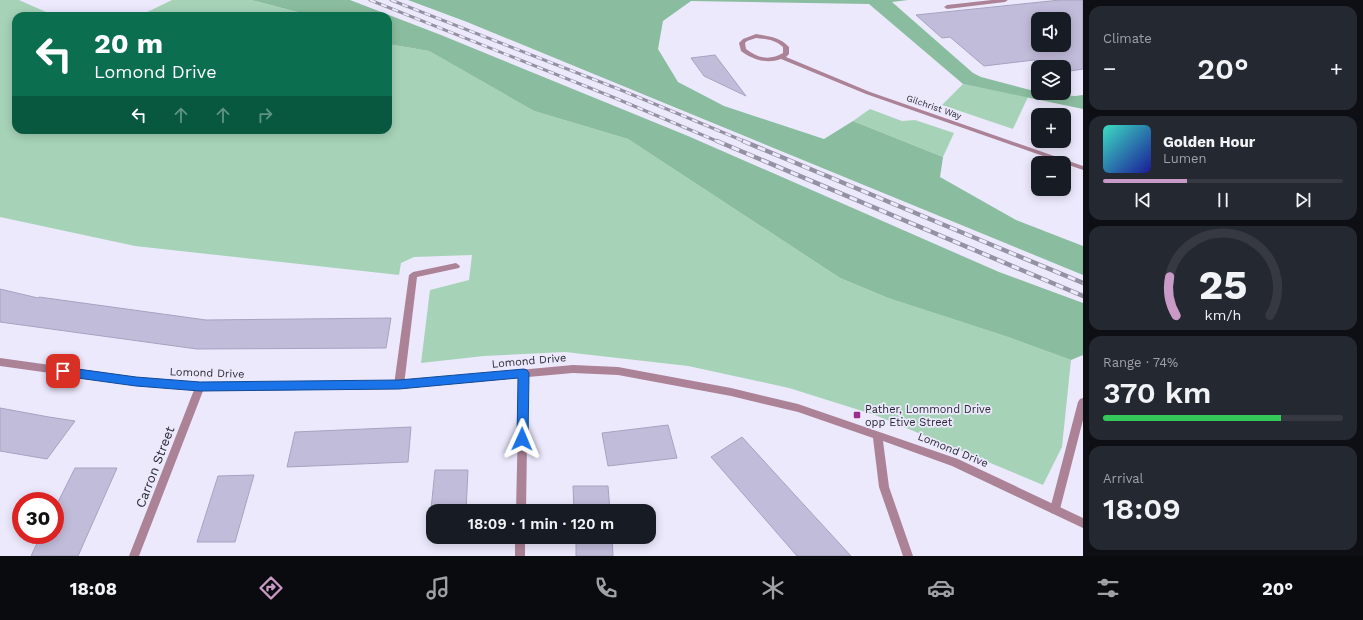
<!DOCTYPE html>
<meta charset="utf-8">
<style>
:root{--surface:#171b24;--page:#242831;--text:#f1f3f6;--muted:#9ea1a6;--line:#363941;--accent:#ca9ac7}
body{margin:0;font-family:"Work Sans",sans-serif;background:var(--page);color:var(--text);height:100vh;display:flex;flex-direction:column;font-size:15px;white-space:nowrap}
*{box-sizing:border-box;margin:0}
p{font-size:13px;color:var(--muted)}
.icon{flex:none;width:22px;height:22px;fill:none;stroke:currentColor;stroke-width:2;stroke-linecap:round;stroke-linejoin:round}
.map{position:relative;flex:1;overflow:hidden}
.panel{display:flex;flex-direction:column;gap:6px;padding:6px;background:#0d0f14;width:280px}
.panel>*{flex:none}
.guide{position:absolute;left:12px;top:12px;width:380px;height:122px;border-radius:12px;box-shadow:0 2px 10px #0003;background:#0b6e4f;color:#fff;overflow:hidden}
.tools{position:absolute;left:1031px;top:12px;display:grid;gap:8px}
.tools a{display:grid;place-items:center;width:40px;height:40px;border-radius:8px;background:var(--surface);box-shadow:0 2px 10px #0003;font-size:20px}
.speed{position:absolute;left:12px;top:492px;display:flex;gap:8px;font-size:20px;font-weight:700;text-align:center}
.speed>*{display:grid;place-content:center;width:52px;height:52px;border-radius:50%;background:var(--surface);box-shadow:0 2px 10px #0003;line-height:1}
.speed .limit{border:6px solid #d22;background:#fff;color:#111}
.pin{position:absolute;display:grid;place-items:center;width:34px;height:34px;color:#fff;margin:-17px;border-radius:8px;box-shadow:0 2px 6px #0006}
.me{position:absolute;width:44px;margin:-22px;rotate:1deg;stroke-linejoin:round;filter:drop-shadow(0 0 3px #0008)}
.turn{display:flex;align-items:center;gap:14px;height:84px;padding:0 16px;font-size:18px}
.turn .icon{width:52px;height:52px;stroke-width:2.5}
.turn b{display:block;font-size:28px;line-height:34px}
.lanes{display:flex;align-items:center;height:38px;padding:0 16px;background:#0003;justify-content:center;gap:20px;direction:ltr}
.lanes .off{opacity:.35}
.big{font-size:30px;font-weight:600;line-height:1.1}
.panel .widget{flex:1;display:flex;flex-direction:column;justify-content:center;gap:6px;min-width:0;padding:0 14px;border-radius:12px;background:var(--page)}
.panel .dial{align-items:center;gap:0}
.dial svg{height:104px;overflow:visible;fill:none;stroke:var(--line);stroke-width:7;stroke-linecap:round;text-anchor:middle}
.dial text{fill:var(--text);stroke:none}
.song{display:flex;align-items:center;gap:12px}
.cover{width:48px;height:48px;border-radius:6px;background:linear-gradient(135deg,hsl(170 70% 55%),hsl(240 70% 35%))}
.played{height:4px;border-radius:2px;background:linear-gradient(90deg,var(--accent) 35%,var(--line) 35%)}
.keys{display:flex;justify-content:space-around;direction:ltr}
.heat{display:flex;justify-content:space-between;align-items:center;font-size:22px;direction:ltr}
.charge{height:6px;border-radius:3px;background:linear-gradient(90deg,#34c759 74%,var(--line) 0)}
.trip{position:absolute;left:426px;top:504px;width:230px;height:40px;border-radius:12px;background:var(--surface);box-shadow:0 2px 10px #0003;font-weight:600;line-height:40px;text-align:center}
.menu{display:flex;height:64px;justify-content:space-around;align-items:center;background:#090b0e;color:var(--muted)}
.menu .icon{width:28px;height:28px}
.menu .current{color:var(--accent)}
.menu b{font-size:18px;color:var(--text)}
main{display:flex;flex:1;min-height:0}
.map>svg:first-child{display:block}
</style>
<main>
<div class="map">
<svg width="1083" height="556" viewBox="0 0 1083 556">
<rect width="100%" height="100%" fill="#ece9fd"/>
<path fill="#a6d3b8" d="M0,0H19L55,16H16V130H388V44L429,51L534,111L628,139L840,278L888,298L1008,337L1071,360L1062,447L1043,485L875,415L789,388L688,366L565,352L484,356L421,363L430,290L469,280L472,255L414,257L401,263L399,275L135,246L0,217Z
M172,0H251L313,16H139Z
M963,84L1028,97L1013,129L942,105Z
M870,109L902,121L915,120L954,133L943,157L853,121Z"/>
<path fill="#8abd9f" d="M251,0H350L441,35L688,136L999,272L1083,303V355L1071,360L1008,337L888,298L840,278L628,139L534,111L429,51L388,44V16H313Z
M408,0H908L892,2L973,73L981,77L1038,92V93L1075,96L1083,95V109L963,84L869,4L691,1L663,21L658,49L678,82L724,106L824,139L853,121L943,157L940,177L1016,220L1083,246V275L467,22Z"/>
<path fill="#c1bcda" stroke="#a7a2c0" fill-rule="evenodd" d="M1060,0H1083V69L1064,72V67H1038L1034,60L984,66L950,37L942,38L916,15ZM1038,19H1064V45H1038Z
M715,55L746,96L704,76L691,58Z
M0,289L38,298L39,297L206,320L391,318L386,348L197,349L0,322Z
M0,408L49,417L75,421L47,459L0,451Z
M668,425L677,458L608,466L602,433Z
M411,427L408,462L287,467L295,432Z
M742,437L794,494L851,556H797L711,457Z
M75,468H117L78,556H31L41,535H55V508Z
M435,470H468L466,511H433V537H464V539H428Z
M254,475L235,542H197L218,476Z
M573,486H608L610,511H574Z
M576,537H612L613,556H576Z"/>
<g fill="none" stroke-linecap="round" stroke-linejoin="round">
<path fill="#ac8296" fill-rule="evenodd" d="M456,263L460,266L459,268L417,277L404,385L402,388L399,389L396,388L394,385L409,275L413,272Z
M1083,398V420L1060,509L1059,513L1055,514L1051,513L1050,509L1078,402L1080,399Z"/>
<path fill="#ac8296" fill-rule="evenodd" d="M992,0H1008L1005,2L947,9L944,7L947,5Z
M756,34C768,36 780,37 789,47V54L786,57L870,92L1083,166V170L866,94L781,59C767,64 753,60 741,51L739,43L743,39ZM756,38C767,39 775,40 783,47V53C770,61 757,58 746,49L745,43L747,41Z
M0,358L136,377L200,383L399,381L573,365L618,367L731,388L798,404L958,459L1083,518V528L952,466L883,441L889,487L913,556H903L879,487L873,438L798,412L731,396L618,375L573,373L528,377L526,511H516L519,378L399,389L203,391L139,556H129L194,390L136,385L0,366Z
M515,537H525V556H515Z"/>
<g stroke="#9492a2" stroke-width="3">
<path id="rail-far1" d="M370,0L615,98L719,142
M391,0L621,90L746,142"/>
</g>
<g stroke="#9492a2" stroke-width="4.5">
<path id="rail" d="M717,141L1083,296
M743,141L1083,283"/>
</g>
<use href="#rail-far1" stroke="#ece9fd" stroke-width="2" stroke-dasharray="6" stroke-linecap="butt"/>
<use href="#rail" stroke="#ece9fd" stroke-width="3" stroke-dasharray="8" stroke-linecap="butt"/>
</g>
<path fill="#1a73e8" stroke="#114b97" d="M63,367L136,377L200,382L399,380L524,369L527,370L529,373L528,439L526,443L522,444L518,443L517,439L518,378L399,389L200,391L136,386L63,376L59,374L58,371L59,368Z"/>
<rect fill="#9a2d8d" stroke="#ece9fd" stroke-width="1.5" x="853" y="411" width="8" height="8" rx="2"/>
<g text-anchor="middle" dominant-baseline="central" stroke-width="3.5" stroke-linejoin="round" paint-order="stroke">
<g font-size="9" fill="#292732" stroke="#ece9fd">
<text transform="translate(934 107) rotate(19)">Gilchrist Way</text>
</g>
<g font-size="11" fill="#292732" stroke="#ece9fd">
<text transform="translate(529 361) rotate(-5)">Lomond Drive</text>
<text transform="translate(207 373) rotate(2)">Lomond Drive</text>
<text transform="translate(953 450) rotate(22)">Lomond Drive</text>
</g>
<g font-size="11" fill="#292732" stroke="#ece9fd" text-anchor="start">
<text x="865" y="409">Pather, Lommond Drive<tspan x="865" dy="13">opp Etive Street</tspan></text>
</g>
<g font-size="13" fill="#292732" stroke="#ece9fd">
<text transform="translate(155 467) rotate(-69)">Carron Street</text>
</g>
</g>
</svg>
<div class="tools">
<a><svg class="icon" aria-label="sound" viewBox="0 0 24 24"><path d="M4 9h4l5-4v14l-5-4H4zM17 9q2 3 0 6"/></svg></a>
<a><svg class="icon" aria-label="layers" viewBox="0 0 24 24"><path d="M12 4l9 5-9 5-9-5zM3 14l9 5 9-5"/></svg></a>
<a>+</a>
<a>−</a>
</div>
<div class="speed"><div class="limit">30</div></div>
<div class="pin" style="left:63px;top:371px;background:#d93025"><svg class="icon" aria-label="arrive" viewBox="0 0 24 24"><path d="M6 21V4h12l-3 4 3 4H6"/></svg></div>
<svg class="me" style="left:522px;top:439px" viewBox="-20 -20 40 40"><path d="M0-17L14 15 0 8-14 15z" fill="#1a73e8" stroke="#fff" stroke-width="4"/></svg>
<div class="trip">18:09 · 1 min · 120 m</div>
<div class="guide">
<div class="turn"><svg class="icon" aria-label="left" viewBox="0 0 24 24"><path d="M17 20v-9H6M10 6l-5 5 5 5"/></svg><div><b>20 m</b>Lomond Drive</div></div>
<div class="lanes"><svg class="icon" aria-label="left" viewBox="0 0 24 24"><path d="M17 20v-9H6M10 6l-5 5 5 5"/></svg><svg class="icon off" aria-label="ahead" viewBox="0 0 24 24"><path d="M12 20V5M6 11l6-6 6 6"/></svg><svg class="icon off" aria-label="ahead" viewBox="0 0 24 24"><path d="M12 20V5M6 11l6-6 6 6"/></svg><svg class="icon off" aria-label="right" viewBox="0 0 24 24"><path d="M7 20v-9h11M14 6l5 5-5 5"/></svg></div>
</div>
</div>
<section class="panel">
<div class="widget"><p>Climate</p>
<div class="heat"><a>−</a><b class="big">20°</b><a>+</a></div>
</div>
<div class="widget">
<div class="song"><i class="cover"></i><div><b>Golden Hour</b><p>Lumen</p></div></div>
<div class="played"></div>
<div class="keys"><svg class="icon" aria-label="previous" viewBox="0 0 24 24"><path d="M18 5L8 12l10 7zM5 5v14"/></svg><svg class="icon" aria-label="pause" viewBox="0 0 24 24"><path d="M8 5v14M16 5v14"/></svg><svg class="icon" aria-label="next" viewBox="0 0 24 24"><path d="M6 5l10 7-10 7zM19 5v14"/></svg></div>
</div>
<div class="widget dial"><svg viewBox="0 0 100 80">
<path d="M14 69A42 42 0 1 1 86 69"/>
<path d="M14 69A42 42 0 0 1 9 39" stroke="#ca9ac7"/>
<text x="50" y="56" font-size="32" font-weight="700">25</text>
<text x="50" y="72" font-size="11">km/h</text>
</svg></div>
<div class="widget"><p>Range · 74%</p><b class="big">370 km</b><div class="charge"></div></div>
<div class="widget"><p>Arrival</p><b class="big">18:09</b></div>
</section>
</main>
<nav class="menu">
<b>18:08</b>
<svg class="icon current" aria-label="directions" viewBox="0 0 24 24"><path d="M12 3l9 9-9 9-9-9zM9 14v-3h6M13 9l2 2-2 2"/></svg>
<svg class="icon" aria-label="music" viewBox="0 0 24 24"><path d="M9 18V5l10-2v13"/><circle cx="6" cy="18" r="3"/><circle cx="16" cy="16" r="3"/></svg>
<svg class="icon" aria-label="phone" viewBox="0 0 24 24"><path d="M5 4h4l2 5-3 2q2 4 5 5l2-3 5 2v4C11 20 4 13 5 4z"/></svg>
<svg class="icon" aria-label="climate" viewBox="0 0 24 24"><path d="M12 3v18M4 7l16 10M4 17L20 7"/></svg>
<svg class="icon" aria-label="car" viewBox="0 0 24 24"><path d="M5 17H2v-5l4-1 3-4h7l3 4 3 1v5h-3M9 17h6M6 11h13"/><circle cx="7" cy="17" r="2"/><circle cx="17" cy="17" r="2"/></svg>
<svg class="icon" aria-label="filters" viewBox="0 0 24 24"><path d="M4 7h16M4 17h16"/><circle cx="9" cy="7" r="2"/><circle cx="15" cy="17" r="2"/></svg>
<b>20°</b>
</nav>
